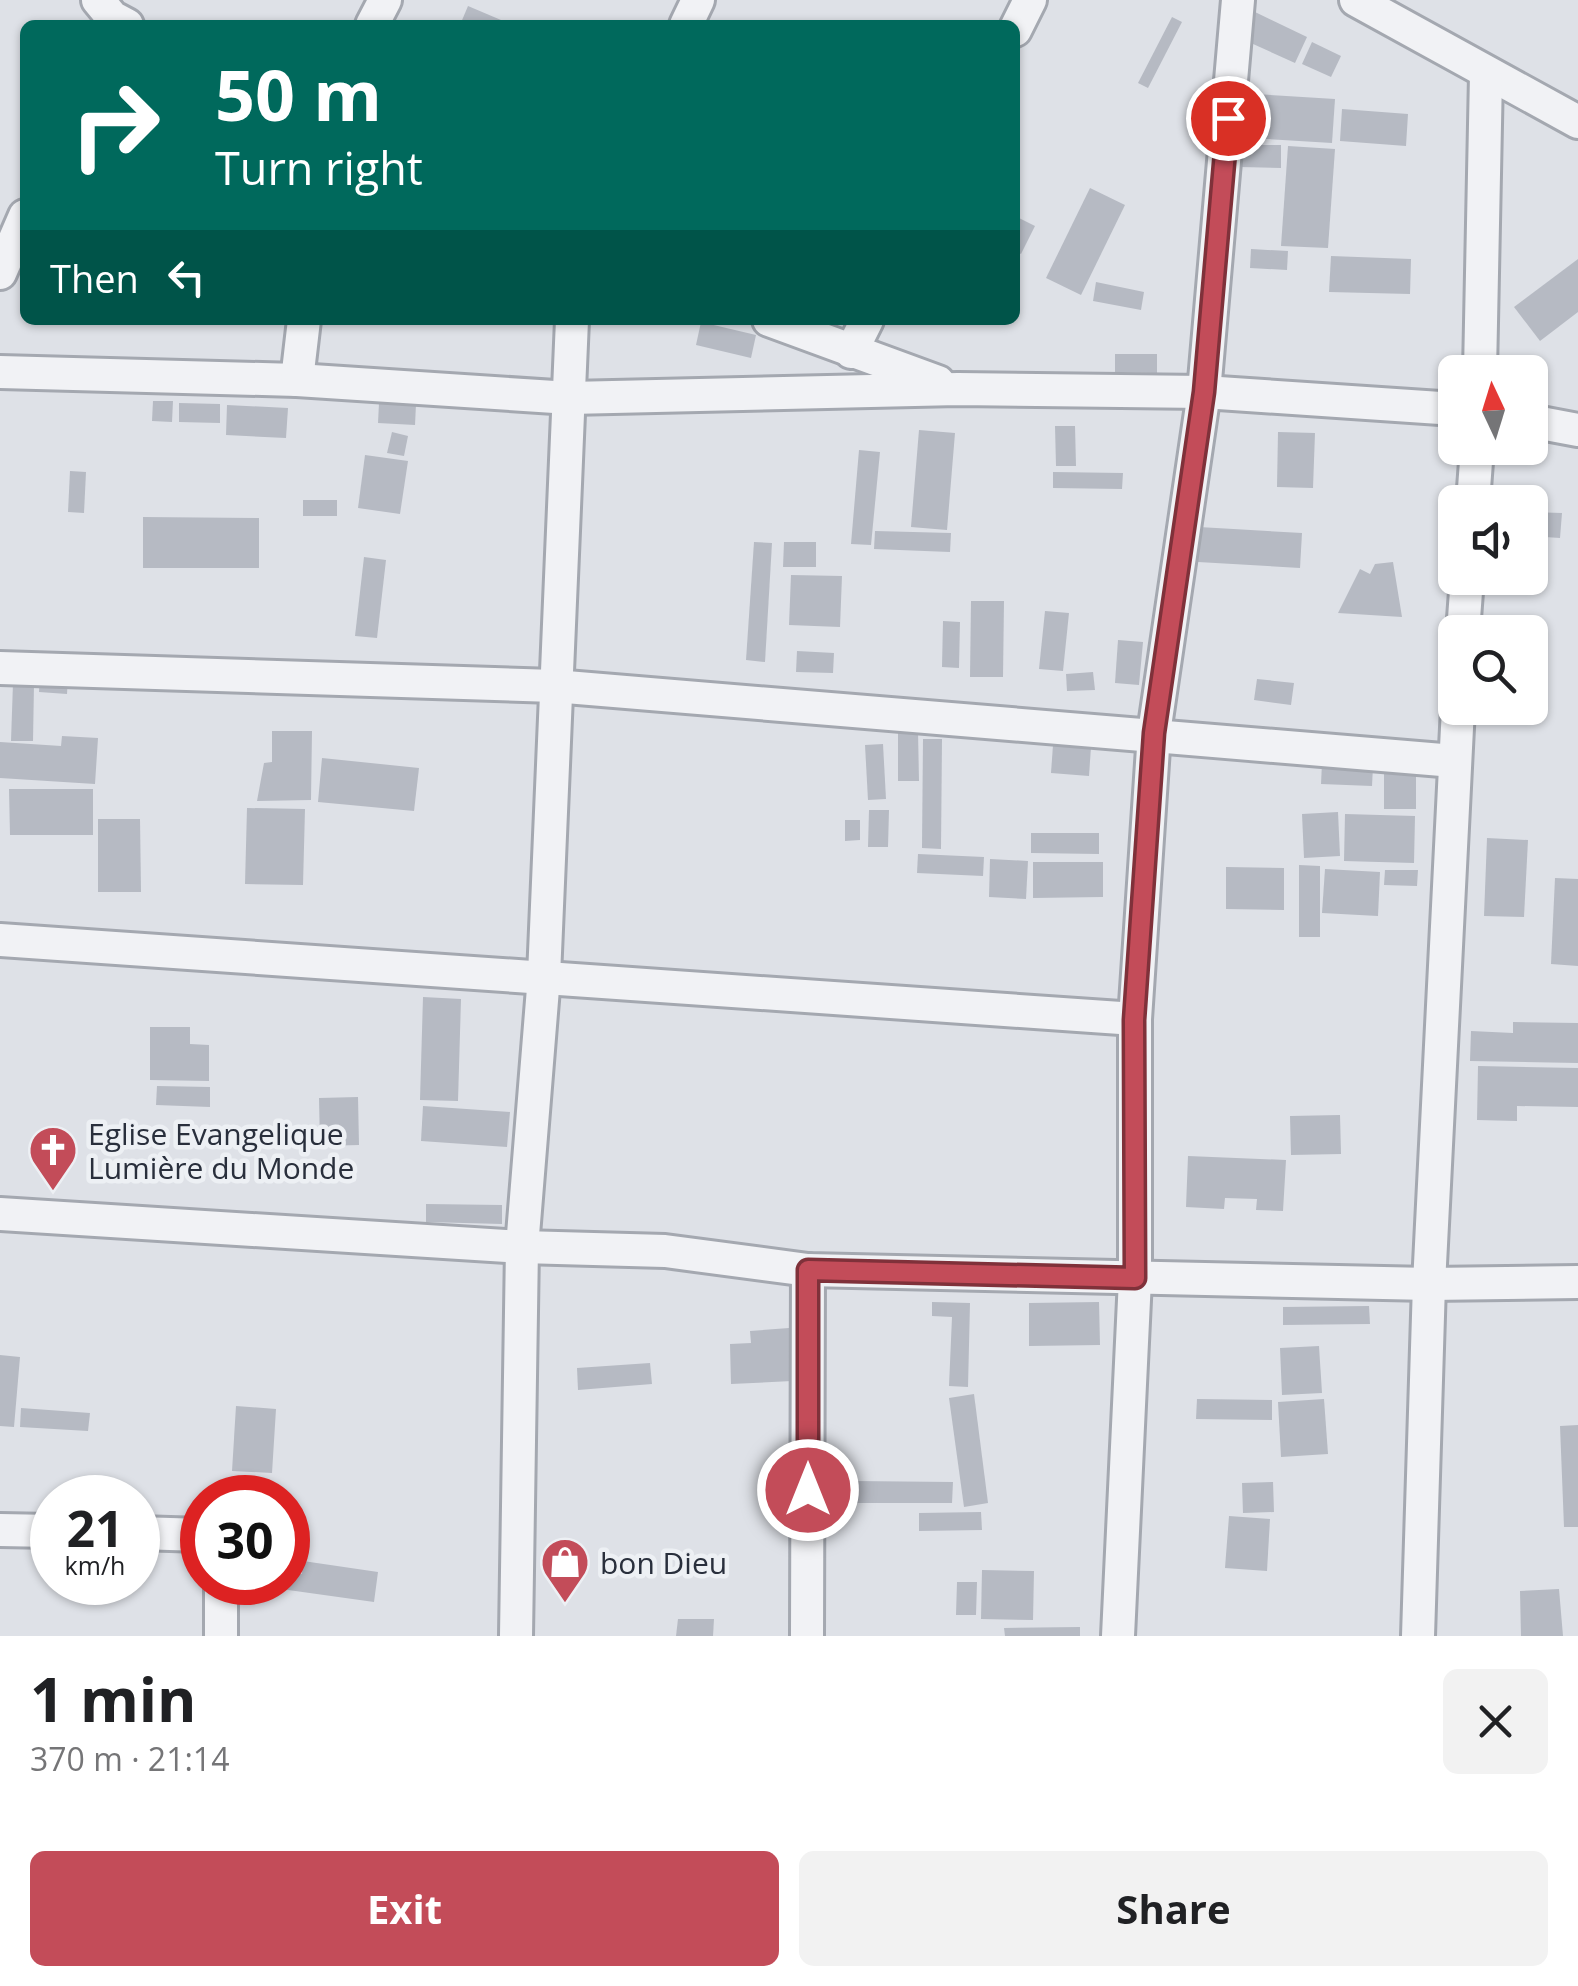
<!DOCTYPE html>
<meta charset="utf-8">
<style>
body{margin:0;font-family:"Open Sans",sans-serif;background:#f2f2f2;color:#202124;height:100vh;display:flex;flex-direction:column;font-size:38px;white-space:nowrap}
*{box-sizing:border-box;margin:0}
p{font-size:32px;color:#757577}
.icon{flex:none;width:55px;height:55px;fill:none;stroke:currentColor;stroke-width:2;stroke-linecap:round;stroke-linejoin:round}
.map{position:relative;height:1636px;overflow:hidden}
.side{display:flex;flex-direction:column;background:#fff;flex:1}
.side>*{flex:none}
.guide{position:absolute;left:20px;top:20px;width:1000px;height:305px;border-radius:15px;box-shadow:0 2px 8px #0004;background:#00695c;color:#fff;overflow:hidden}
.needle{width:65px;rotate:356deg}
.fabs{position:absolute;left:1438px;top:355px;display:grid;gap:20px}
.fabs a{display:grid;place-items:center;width:110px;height:110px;border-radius:15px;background:#fff;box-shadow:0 2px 8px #0004;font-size:50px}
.speed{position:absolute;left:30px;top:1475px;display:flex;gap:20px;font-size:50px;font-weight:700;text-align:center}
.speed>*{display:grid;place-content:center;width:130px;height:130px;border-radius:50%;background:#fff;box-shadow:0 2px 8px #0004;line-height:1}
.speed small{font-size:25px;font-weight:400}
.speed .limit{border:15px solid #d22;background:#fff;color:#111}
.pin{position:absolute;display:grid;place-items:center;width:85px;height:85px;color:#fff;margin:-42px;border:5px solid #fff;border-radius:50%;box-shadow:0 2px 10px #0007}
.me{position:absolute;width:110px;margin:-55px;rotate:0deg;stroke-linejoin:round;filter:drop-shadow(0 0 8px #0008)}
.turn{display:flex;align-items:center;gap:35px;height:210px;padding:0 30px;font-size:45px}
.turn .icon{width:130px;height:130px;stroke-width:2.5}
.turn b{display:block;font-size:70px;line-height:85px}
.then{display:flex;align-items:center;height:95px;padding:0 30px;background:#0003;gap:20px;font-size:38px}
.round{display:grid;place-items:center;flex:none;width:105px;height:105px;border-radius:15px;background:#f2f2f2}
.headline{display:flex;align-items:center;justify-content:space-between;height:170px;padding:0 30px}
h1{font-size:60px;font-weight:700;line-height:75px}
.cta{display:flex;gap:20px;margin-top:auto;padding:20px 30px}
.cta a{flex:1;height:115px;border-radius:15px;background:#c34c59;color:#fff;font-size:40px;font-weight:700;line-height:115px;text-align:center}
.cta a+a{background:#f2f2f2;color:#202124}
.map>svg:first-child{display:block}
.building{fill:#b6bac3}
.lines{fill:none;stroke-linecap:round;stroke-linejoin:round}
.street-casing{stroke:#a4a8b0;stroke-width:38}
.street{stroke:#f1f2f5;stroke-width:32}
.route-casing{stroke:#7f313a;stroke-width:25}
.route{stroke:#c34c59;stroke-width:18}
.labels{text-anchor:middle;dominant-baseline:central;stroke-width:9;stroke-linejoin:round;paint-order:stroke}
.poi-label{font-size:30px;fill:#292f3c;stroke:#edf0f4;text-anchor:start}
</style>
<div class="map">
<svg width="1578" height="1636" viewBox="0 0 1578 1636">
<rect width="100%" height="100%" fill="#dee1e7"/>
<g class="building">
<path d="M468 6 501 20 499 25H460Z"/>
<path d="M1255 12 1307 37 1295 63 1242 39Z"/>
<path d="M1172 17 1182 22 1148 88 1138 83Z"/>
<path d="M1312 42 1341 56 1331 77 1302 64Z"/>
<path d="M1239 93 1335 99 1332 143 1236 137Z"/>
<path d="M1342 109 1408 114 1406 146 1340 141Z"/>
<path d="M1242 145H1281V168L1241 167Z"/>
<path d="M1288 146 1335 149 1328 248 1281 246Z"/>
<path d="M1090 188 1125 205 1081 295 1046 278Z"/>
<path d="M1015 216 1035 226 1021 254 1015 251Z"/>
<path d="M1251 249 1288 251 1287 270 1250 268Z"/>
<path d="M1331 256 1411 259 1410 294 1329 292Z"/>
<path d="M1578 259V312L1540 341 1514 307Z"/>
<path d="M1096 282 1144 292 1141 310 1093 301Z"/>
<path d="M701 322 756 335 751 358 696 345Z"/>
<path d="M1115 354H1157V373L1115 372Z"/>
<path d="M153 401H173L172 422 152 421Z"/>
<path d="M179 403 220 404V423L179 422Z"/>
<path d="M379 403 416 404 415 425 378 423Z"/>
<path d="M227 405 288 408 286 438 226 435Z"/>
<path d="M1055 426H1075L1076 466H1056Z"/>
<path d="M919 430 955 433 947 530 911 527Z"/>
<path d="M392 432 408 436 404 456 387 453Z"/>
<path d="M1278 432 1315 433 1313 488 1277 487Z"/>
<path d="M859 450 880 452 871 545 851 544Z"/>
<path d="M365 455 408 461 400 514 358 508Z"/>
<path d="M70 471 86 472 84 513 68 512Z"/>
<path d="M1053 472 1123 473 1122 489 1053 488Z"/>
<rect x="303" y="500" width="34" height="16"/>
<path d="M1530 512 1562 513 1560 538 1530 536Z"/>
<path d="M143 517 259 518V568H143Z"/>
<path d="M1199 527 1302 533 1300 568 1198 562Z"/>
<path d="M875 531 951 533 950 552 874 549Z"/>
<path d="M754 542 772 543 765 662 746 660Z"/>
<path d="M784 542H816V567H783Z"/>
<path d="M364 557 386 560 377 638 355 636Z"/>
<path d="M1393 562 1402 617 1338 613 1360 569 1370 574 1375 564Z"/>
<path d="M791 575 842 576 840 627 789 625Z"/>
<path d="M971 601H1004L1003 677H970Z"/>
<path d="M1045 611 1069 613 1063 671 1039 669Z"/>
<path d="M943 621 960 622 959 668 942 667Z"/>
<path d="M1118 640 1143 642 1139 685 1115 683Z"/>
<path d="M797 651 834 653 833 673 796 672Z"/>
<path d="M1093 672 1095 690 1067 691 1066 674Z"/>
<path d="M40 673 68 675 67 694 39 692Z"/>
<path d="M1257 679 1294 683 1291 705 1254 700Z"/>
<path d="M13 683 34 684 33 741H11Z"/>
<path d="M272 731H312L311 800 257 801 264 763 272 762Z"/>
<path d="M918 731 919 781H898V732Z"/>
<path d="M62 736 98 738 95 784 0 778V742L61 746Z"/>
<path d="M923 739H942L941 849 922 848Z"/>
<path d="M883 744 886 799 868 800 865 745Z"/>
<path d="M1053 745 1091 747 1089 776 1051 773Z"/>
<path d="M322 758 419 768 414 811 318 802Z"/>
<path d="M1322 763 1373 766 1372 786 1321 784Z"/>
<rect x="1384" y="769" width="32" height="40"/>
<path d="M9 789H93V835H10Z"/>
<path d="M247 808 305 809 303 885 245 884Z"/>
<path d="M869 810H889L888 847H868Z"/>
<path d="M1338 812 1340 856 1304 858 1302 814Z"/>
<path d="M1345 814 1415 816 1414 863 1344 861Z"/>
<path d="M98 819H140L141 892H98Z"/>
<path d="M845 820H860V840L845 841Z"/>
<path d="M1031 833H1099V854L1031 853Z"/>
<path d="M1487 838 1528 840 1524 917 1484 916Z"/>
<path d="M918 854 984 857 983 876 917 873Z"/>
<path d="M990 859 1028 861 1026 899 989 897Z"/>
<path d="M1033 862H1103V897L1033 898Z"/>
<path d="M1299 865 1320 866V937H1299Z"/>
<path d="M1226 867 1284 868V910L1226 909Z"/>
<path d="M1325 869 1380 872 1378 916 1322 913Z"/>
<path d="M1385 870H1418L1417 886 1384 885Z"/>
<path d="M1555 878 1578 879V966L1551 964Z"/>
<path d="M423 997 461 999 458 1101 420 1100Z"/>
<path d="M1513 1022 1578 1023V1063L1470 1061 1471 1031 1513 1033Z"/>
<path d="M150 1027H190V1044L209 1045V1081L150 1080Z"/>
<path d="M1478 1066 1578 1068V1107L1517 1106V1121L1477 1120Z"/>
<path d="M157 1086 210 1087V1107L156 1105Z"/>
<path d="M358 1097 359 1145 320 1146 319 1098Z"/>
<path d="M423 1106 510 1112 507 1147 421 1141Z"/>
<path d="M1340 1115 1341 1154 1291 1155 1290 1116Z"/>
<path d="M1188 1156 1286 1160 1283 1211 1256 1210 1257 1199 1225 1198 1224 1209 1186 1207Z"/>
<path d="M426 1204 502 1205V1224L426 1222Z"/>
<path d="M932 1302 970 1303 968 1387 949 1386 952 1317 932 1316Z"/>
<path d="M1099 1302 1100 1345 1029 1346V1303Z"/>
<path d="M1369 1306 1370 1324 1283 1325V1307Z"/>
<path d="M789 1328 792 1381 731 1384 730 1344 751 1343 750 1331Z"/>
<path d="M1319 1346 1322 1393 1282 1395 1280 1348Z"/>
<path d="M0 1355 20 1357 14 1427 0 1426Z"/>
<path d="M650 1363 652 1384 578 1390 577 1368Z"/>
<path d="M974 1394 988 1503 964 1507 949 1398Z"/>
<path d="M1197 1399 1272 1400V1420L1196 1419Z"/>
<path d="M1324 1399 1328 1454 1281 1457 1278 1402Z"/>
<path d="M236 1406 276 1409 272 1473 232 1471Z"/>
<path d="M21 1408 90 1413 88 1431 20 1427Z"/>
<path d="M1578 1425V1527H1564L1560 1426Z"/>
<path d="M853 1481 953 1482 952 1503H853Z"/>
<path d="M1273 1482 1274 1512 1243 1513 1242 1483Z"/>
<path d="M981 1512 982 1530 919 1531V1513Z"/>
<path d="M1229 1516 1270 1519 1267 1571 1225 1568Z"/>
<path d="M303 1561 378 1572 374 1602 281 1589 282 1582H288V1573L302 1574Z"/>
<path d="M982 1570 1034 1571 1033 1620 981 1619Z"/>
<path d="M957 1582H977L976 1615H956Z"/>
<path d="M1559 1589 1563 1636H1521L1520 1591Z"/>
<path d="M678 1619H714L713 1636H676Z"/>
<path d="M1080 1627V1636H1005L1004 1628Z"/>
</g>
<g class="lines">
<g class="street-casing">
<g id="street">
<path d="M98 0 112 17 127 25"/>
<path d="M1356 0 1578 122"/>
<path d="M372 25 385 0"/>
<path d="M686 25 698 0"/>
<path d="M1015 30 1030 0"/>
<path d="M0 273 25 216"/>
<path d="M769 320 938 382"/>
<path d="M851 352 867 320"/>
<path d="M0 372 297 380 570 398 958 389 1204 392 1455 409"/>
<path d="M1480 372 1486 75"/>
<path d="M297 380 304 320"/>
<path d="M1530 421 1578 430"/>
<path d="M1473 502 1477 448"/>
<path d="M1463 632 1467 578"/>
<path d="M0 668 554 686 1454 761"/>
<path d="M0 940 1135 1019"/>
<path d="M0 1214 522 1247 665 1251 808 1270 1429 1284 1578 1282"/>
<path d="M0 1530 52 1531"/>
<path d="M138 1533 202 1535"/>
<path d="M221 1582V1636"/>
<path d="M516 1636 522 1247 544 976 572 320"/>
<path d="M807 1636 808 1270"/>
<path d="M1118 1636 1135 1279V1019L1154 733 1204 392 1238 0"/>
<path d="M1418 1636 1429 1284 1458 708"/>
</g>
</g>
<use href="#street" class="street"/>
</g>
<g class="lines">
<g class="route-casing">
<path id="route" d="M808 1490V1270L1135 1278 1134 1020 1154 733 1204 392 1228 118"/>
</g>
<use href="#route" class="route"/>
</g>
<defs>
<g id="church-pin" transform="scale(2.5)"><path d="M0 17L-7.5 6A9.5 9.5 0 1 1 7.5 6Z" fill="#c34c59" stroke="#edf0f4"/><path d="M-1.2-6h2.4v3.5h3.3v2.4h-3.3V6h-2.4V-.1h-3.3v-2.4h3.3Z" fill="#fff"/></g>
<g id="shop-pin" transform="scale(2.5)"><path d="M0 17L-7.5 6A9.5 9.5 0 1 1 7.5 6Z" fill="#c34c59" stroke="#edf0f4"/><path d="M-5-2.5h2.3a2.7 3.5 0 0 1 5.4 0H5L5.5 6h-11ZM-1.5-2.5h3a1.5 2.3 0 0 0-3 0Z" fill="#fff"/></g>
</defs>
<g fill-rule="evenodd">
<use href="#church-pin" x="53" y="1150"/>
<use href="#shop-pin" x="565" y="1562"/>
</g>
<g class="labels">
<g class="poi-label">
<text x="88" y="1133">Eglise Evangelique<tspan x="88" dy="34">Lumière du Monde</tspan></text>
<text x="600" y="1562">bon Dieu</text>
</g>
</g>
</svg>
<div class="fabs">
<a><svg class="needle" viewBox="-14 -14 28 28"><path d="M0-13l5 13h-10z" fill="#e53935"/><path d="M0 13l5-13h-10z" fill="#757577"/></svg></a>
<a><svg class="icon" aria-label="sound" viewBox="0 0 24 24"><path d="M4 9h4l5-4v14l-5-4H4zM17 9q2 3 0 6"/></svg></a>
<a><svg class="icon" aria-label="search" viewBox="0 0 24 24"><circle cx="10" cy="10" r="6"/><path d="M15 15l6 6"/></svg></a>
</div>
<div class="speed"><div>21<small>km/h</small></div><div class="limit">30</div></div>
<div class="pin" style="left:1228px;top:118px;background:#d93025"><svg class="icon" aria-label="arrive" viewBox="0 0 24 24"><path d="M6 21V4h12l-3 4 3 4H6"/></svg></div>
<svg class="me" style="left:808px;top:1490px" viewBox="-20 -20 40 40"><circle r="17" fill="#c34c59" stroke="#fff" stroke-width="3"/><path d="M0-11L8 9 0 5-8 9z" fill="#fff"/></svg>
<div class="guide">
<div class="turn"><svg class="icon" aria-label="right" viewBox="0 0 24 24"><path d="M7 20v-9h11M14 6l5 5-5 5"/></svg><div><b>50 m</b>Turn right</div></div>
<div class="then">Then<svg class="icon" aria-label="left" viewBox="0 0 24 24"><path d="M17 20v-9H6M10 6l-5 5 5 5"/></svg></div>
</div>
</div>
<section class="side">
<div class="headline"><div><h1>1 min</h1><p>370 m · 21:14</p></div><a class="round"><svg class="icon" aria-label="close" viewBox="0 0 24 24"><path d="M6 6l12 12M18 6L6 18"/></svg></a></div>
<div class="cta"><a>Exit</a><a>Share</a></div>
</section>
